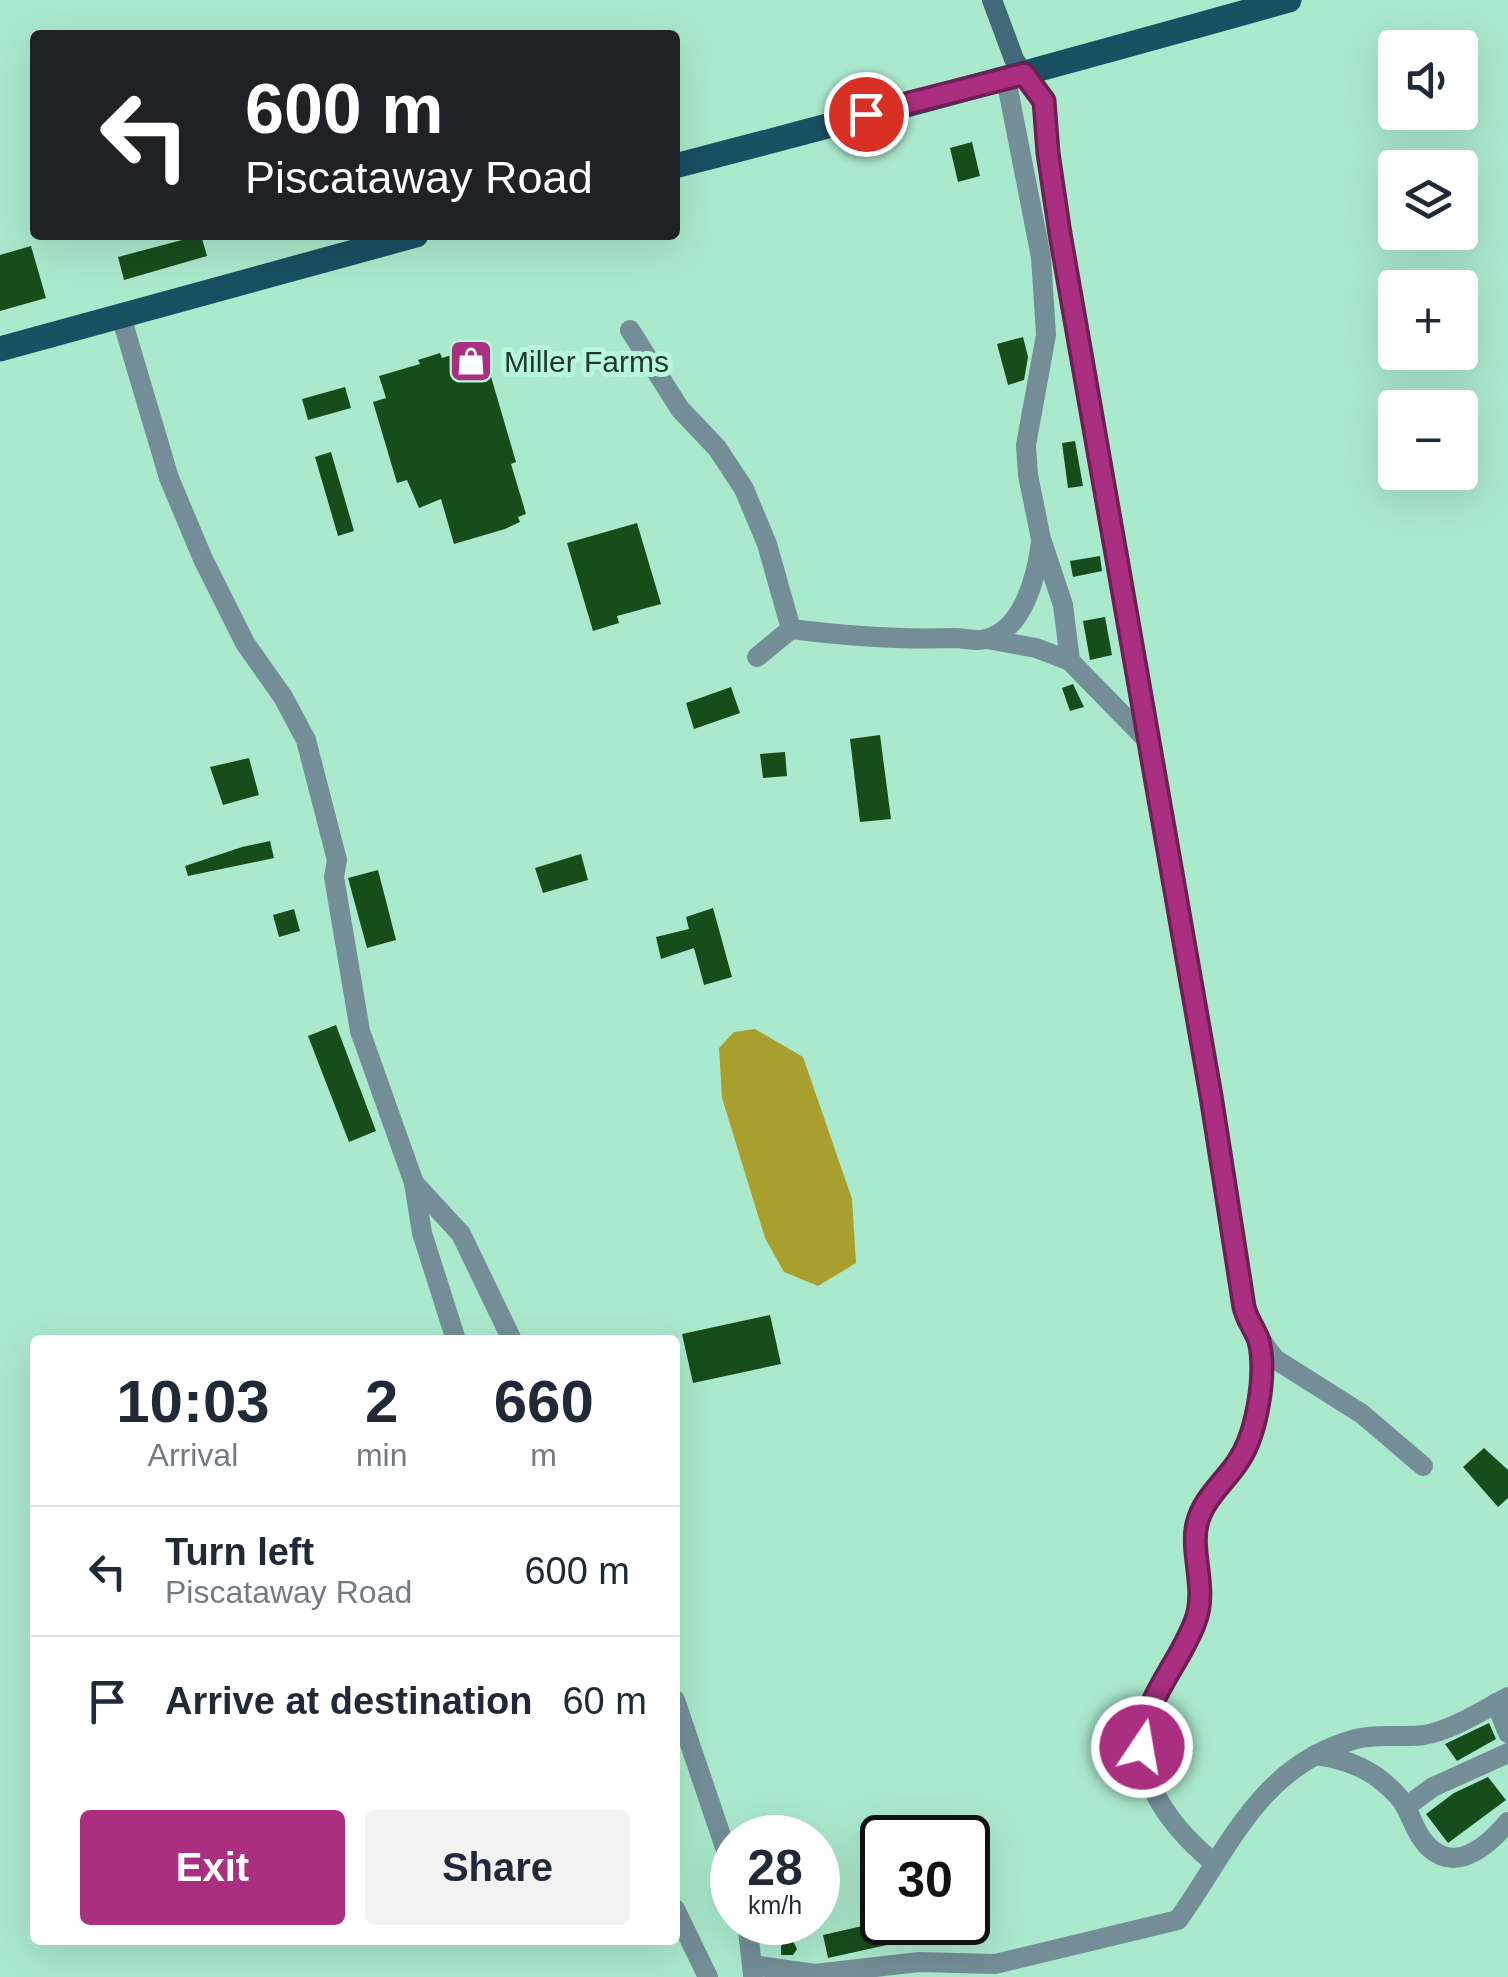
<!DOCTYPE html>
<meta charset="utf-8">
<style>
body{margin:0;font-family:Helvetica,sans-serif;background:#f2f2f3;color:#1f2937;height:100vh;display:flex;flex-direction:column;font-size:38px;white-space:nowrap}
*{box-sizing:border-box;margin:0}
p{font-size:32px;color:#747a83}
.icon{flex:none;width:55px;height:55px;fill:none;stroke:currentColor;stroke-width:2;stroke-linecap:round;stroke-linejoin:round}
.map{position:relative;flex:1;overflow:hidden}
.side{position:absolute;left:30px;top:1335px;width:650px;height:610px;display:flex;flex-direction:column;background:#fff;border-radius:10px;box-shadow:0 10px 40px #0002}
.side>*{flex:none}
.top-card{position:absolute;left:30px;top:30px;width:650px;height:210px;border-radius:10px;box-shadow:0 10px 40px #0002;background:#202124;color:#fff;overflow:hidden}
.tools{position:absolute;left:1378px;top:30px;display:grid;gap:20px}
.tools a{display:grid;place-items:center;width:100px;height:100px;border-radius:10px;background:#fff;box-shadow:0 10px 40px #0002;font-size:50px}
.speed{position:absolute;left:710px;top:1815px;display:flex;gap:20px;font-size:50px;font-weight:700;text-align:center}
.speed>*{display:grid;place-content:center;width:130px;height:130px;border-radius:50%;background:#fff;box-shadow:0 10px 40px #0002;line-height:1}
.speed small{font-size:25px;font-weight:400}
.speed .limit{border:5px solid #111;border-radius:15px;background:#fff;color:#111}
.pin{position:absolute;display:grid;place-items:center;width:85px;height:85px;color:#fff;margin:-42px;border:5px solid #fff;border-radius:50%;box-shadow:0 2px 10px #0007}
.me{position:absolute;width:110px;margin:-55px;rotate:12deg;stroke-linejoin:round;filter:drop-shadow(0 0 8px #0008)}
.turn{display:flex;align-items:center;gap:35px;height:210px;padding:0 50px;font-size:45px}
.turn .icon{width:130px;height:130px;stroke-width:2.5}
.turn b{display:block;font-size:70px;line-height:85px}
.eta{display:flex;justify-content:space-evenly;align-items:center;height:170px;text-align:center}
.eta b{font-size:60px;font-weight:700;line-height:70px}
.cta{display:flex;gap:20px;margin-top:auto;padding:20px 50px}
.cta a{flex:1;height:115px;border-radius:10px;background:#aa2f81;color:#fff;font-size:40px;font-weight:700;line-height:115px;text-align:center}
.cta a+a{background:#f2f2f3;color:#1f2937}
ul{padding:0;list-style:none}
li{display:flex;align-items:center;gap:30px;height:130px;padding:0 50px;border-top:2px solid #e0e1e3}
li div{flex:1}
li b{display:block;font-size:38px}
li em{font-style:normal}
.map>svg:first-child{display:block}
.water{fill:#a99f2e}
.building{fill:#174d1b}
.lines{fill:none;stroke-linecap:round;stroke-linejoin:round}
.street{stroke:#748e98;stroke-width:20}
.secondary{stroke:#426979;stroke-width:20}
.primary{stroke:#195062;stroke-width:25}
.route-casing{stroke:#6e1f54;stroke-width:25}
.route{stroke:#aa2f81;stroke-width:18}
.labels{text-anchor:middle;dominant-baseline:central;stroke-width:10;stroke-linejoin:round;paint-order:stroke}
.poi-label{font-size:30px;fill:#20392e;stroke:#b8f7d9;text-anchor:start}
</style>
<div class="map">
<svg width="1508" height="1977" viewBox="0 0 1508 1977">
<rect width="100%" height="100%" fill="#abe9cc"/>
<path class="water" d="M755 1029 803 1057 852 1199 856 1263 818 1286 784 1272 765 1238 722 1098 719 1048 734 1032Z"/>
<g class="building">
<path d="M972 142 980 176 958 182 950 148Z"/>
<path d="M201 235 207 256 124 280 118 257Z"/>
<path d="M31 246 46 298 0 311V255Z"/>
<path d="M1023 337 1028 357 1024 380 1008 385 997 344Z"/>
<path d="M482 346 516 462 511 464 526 514 518 517 520 522 505 529 454 544 441 499 419 508 407 480 397 483 373 402 386 398 379 376 420 364 418 360 440 353 442 358Z"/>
<path d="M345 387 351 408 308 420 302 399Z"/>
<path d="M1075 441 1083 486 1068 488 1062 443Z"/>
<path d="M331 452 354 531 338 536 315 457Z"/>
<path d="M637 523 661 604 617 616 619 623 593 631 567 543Z"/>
<path d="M1100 556 1102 571 1073 577 1070 561Z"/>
<path d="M1105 617 1112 655 1090 660 1083 621Z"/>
<path d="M1073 684 1084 707 1070 711 1062 688Z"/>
<path d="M731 687 740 713 694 729 686 703Z"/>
<path d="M880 735 891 819 860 822 850 739Z"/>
<path d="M785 752 787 776 763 778 760 754Z"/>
<path d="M249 758 259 795 223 805 210 767Z"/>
<path d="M270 841 274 858 188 876 185 866 242 847Z"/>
<path d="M581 854 588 880 543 893 535 868Z"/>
<path d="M378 870 396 940 367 948 348 878Z"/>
<path d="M713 908 732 977 704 985 694 948 661 959 656 937 689 929 686 917Z"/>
<path d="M294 909 300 931 279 937 273 915Z"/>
<path d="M336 1025 376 1131 349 1142 308 1036Z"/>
<path d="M770 1315 781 1364 693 1383 682 1334Z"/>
<path d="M1484 1448 1508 1470V1498L1498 1507 1463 1467Z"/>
<path d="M1489 1723 1496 1739 1457 1761 1445 1744Z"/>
<path d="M1488 1777 1506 1800 1448 1843 1426 1814 1454 1793Z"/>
<path d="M880 1922H891L896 1943 828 1958 823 1935Z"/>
<path d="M790 1935 797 1949 793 1955H781V1946Z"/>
</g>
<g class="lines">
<g class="street">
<path d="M1024 75 1044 101 1048 153 1059 234 1211 1095 1246 1320 1275 1359 1362 1414 1423 1466"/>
<path d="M1006 79 1041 257 1046 335 1026 445 1028 475 1041 539 1063 605 1070 661 1148 741"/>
<path d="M121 316 169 478 203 559 245 643 283 697 306 740 337 860 334 877 360 1031 414 1183 422 1233 456 1340"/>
<path d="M630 330 680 409 717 448 744 489 767 544 791 629C846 636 899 640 955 638 964 638 977 642 986 639 1024 630 1037 574 1041 542"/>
<path d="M987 639 1036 648 1070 661"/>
<path d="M757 657 791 629"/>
<path d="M414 1183 461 1234 512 1340"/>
<path d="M675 1700 732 1868"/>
<path d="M1496 1703 1508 1733"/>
<path d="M1315 1755C1348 1759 1374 1770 1397 1795 1409 1807 1411 1822 1420 1836 1447 1878 1483 1852 1508 1822"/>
<path d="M1407 1806 1433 1787 1508 1753"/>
<path d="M1213 1862C1168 1825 1124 1767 1149 1705 1161 1674 1187 1651 1197 1619 1206 1587 1190 1548 1198 1521 1205 1496 1228 1480 1241 1458 1262 1423 1260 1380 1259 1340"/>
<path d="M675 1909 708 1977"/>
<path d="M747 1922 753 1975"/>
<path d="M752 1965 815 1974 919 1962 995 1964 1178 1920C1230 1847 1260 1765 1356 1739 1378 1733 1402 1738 1424 1735 1453 1730 1483 1710 1508 1697"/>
</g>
<path class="secondary" d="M992 0 1014 59 1024 75"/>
<g class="primary">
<path d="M675 166C880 113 1085 57 1289 0"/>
<path d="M0 349 416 235"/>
</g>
</g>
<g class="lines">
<g class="route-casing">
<path id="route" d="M866 114 1024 74 1044 101 1048 153 1060 234 1211 1096 1244 1307C1247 1320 1255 1329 1259 1341 1267 1373 1257 1433 1239 1460 1226 1481 1203 1498 1197 1524 1190 1553 1208 1590 1195 1622 1178 1667 1144 1697 1142 1747"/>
</g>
<use href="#route" class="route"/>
</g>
<defs>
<g id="shop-square" transform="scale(2.25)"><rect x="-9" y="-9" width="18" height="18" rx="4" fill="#aa2f81" stroke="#b8f7d9"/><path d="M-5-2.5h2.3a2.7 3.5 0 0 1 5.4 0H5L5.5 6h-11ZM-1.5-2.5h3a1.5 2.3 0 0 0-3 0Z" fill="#fff"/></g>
</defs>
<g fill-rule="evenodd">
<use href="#shop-square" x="471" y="361"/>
</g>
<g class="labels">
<g class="poi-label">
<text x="504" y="361">Miller Farms</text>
</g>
</g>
</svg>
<div class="tools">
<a><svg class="icon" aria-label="sound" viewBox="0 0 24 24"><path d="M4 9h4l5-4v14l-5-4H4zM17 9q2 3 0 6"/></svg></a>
<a><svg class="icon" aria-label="layers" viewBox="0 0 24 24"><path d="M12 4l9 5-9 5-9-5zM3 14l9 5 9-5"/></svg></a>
<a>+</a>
<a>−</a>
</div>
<div class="speed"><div>28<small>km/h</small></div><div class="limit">30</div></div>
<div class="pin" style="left:866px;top:114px;background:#d93025"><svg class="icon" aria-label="arrive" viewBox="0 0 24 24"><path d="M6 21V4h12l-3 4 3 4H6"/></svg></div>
<svg class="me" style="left:1142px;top:1747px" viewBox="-20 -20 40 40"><circle r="17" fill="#aa2f81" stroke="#fff" stroke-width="3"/><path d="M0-11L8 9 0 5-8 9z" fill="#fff"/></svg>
<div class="top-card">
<div class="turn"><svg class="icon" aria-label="left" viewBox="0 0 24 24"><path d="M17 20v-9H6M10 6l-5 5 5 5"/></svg><div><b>600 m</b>Piscataway Road</div></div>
</div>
<section class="side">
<div class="eta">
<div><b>10:03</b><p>Arrival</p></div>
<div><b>2</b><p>min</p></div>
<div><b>660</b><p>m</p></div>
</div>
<ul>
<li><svg class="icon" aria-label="left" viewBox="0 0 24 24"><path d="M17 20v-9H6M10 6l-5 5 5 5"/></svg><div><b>Turn left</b><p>Piscataway Road</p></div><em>600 m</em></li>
<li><svg class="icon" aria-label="arrive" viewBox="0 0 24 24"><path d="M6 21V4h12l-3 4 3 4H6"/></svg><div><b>Arrive at destination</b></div><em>60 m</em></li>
</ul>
<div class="cta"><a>Exit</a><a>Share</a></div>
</section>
</div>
